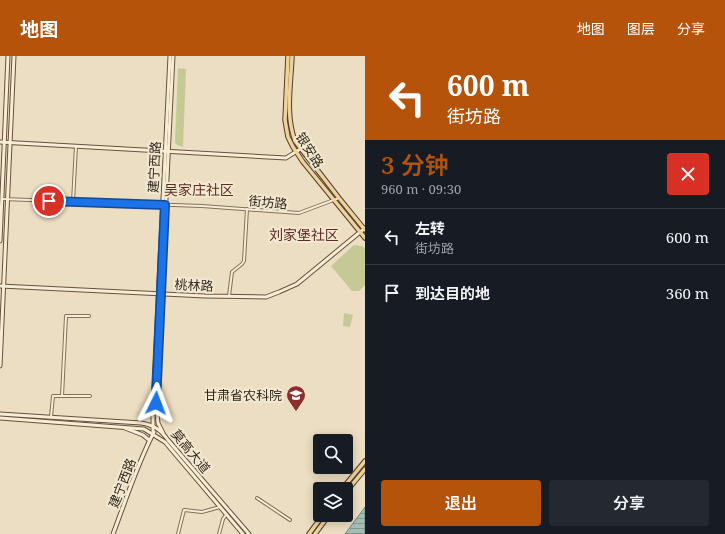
<!DOCTYPE html>
<html lang="zh">
<meta charset="utf-8">
<style>
body{margin:0;font-family:"Noto Serif","Noto Sans SC",serif;background:#242831;color:#f1f3f6;height:100vh;display:flex;flex-direction:column;font-size:15px;white-space:nowrap}
*{box-sizing:border-box;margin:0}
p{font-size:13px;color:#9ea1a6}
.icon{flex:none;width:22px;height:22px;fill:none;stroke:currentColor;stroke-width:2;stroke-linecap:round;stroke-linejoin:round}
.map{position:relative;flex:1;overflow:hidden}
.side{display:flex;flex-direction:column;background:#171b24;width:360px}
.side>*{flex:none}
.banner{background:#b45309;color:#fff;overflow:hidden}
.tools{position:absolute;left:313px;top:378px;display:grid;gap:8px}
.tools a{display:grid;place-items:center;width:40px;height:40px;border-radius:4px;background:#171b24;box-shadow:0 2px 10px #0003;font-size:20px}
.pin{position:absolute;display:grid;place-items:center;width:34px;height:34px;color:#fff;margin:-17px;border:2px solid #fff;border-radius:50%;box-shadow:0 1px 4px #0007}
.me{position:absolute;width:44px;margin:-22px;rotate:3deg;stroke-linejoin:round;filter:drop-shadow(0 0 3px #0008)}
.turn{display:flex;align-items:center;gap:14px;height:84px;padding:0 16px;font-size:18px}
.turn .icon{width:52px;height:52px;stroke-width:2.5}
.turn b{display:block;font-size:28px;line-height:34px}
.round{display:grid;place-items:center;flex:none;width:42px;height:42px;border-radius:4px;background:#242831}
.headline{display:flex;align-items:center;justify-content:space-between;height:68px;padding:0 16px}
h1{font-size:24px;font-weight:600;line-height:30px;color:#b45309}
.button{display:flex;gap:8px;margin-top:auto;padding:8px 16px}
.button a{flex:1;height:46px;border-radius:4px;background:#b45309;color:#fff;font-size:16px;font-weight:600;line-height:46px;text-align:center}
.button a+a{background:#242831;color:#f1f3f6}
ul{padding:0;list-style:none}
li{display:flex;align-items:center;gap:12px;height:56px;padding:0 16px;border-top:1px solid #363941}
li div{flex:1}
li b{display:block;font-size:15px}
li em{font-style:normal}
header{display:flex;align-items:center;gap:24px;box-sizing:border-box;height:56px;padding:0 20px;background:#b45309;color:#fff}
header strong{font-size:19px}
nav{display:flex;gap:22px;margin-inline-start:auto;font-size:14px}
main{display:flex;flex:1;min-height:0}
.map>svg:first-child{display:block}
.green{fill:#c4c996}
.water{fill:url(#water-rules);stroke:#6c8c83}
.lines{fill:none;stroke-linecap:round;stroke-linejoin:round}
.street-casing{stroke:#84705a;stroke-width:4}
.secondary-casing{stroke:#66513d;stroke-width:5}
.primary-casing{stroke:#523e2e;stroke-width:5.5}
.street{stroke:#f7ecd4;stroke-width:2}
.secondary{stroke:#f7ecd4;stroke-width:3}
.primary{stroke:#edd29b;stroke-width:3.5}
.route-casing{stroke:#114b97;stroke-width:10}
.route{stroke:#1a73e8;stroke-width:7}
.labels{text-anchor:middle;dominant-baseline:central;stroke-width:4;stroke-linejoin:round;paint-order:stroke}
.street-label{font-size:13px;fill:#35281e;stroke:#f3e9d1}
.poi-label{font-size:13px;fill:#35281e;stroke:#f3e9d1;text-anchor:end}
.neighbourhood-label{font-size:14px;fill:#5f2b1f;stroke:#f3e9d1}
</style>
<header>
<strong>地图</strong>
<nav><a>地图</a><a>图层</a><a>分享</a></nav>
</header>
<main>
<div class="map">
<svg width="365" height="478" viewBox="0 0 365 478">
<defs>
<pattern id="water-rules" width="6" height="5" patternUnits="userSpaceOnUse"><rect width="6" height="5" fill="#a4beb6"/><path d="M0 2.5h6" fill="none" stroke="#869a93"/></pattern>
</defs>
<rect width="100%" height="100%" fill="#ecdec2"/>
<g class="green">
<path d="M178 12 186 13 183 91 177 89 175 87Z"/>
<path d="M354 189 362 190 365 193V229L359 235H352L331 210Z"/>
<path d="M344 257 353 259 350 271 343 270Z"/>
</g>
<path class="water" d="M365 451V478H345Z"/>
<g class="lines">
<g class="street-casing">
<g id="street">
<path d="M2 143 202 150 299 157 339 142"/>
<path d="M73 146 76 90"/>
<path d="M229 240 232 216 242 208 244 205 247 153"/>
<path d="M62 340 66 260H89"/>
<path d="M51 361 53 340H90"/>
<path d="M257 442 290 464"/>
<path d="M178 478 184 454 202 456 220 451"/>
<path d="M219 478 223 463 226 459"/>
</g>
</g>
<g class="secondary-casing">
<g id="secondary">
<path d="M0 86 286 102 302 92"/>
<path d="M0 185 8 0"/>
<path d="M0 230 205 240 266 241 279 236 297 228 365 172"/>
<path d="M0 310 14 0"/>
<path d="M0 358 141 367C154 369 161 374 168 384L249 478"/>
<path d="M0 362 144 373 165 386 243 478"/>
<path d="M125 372 143 379 149 384"/>
<path d="M163 377 158 367 156 347 173 0"/>
<path d="M153 378V347L170 0"/>
<path d="M113 478C126 444 137 408 154 376"/>
</g>
</g>
<g class="primary-casing">
<g id="primary">
<path d="M288 0 285 64 288 81 293 91 303 106 365 182"/>
<path d="M292 0C291 28 285 58 295 85L339 142 365 174"/>
<path d="M342 433 365 405"/>
<path d="M346 436 365 413"/>
<path d="M309 478 323 459"/>
<path d="M315 478 329 459"/>
</g>
</g>
<use href="#street" class="street"/>
<use href="#secondary" class="secondary"/>
<use href="#primary" class="primary"/>
</g>
<g class="lines">
<g class="route-casing">
<path id="route" d="M49 145 165 149 156 347"/>
</g>
<use href="#route" class="route"/>
</g>
<defs>
<g id="university-pin" transform="scale(1)"><path d="M0 17L-7.5 6A9.5 9.5 0 1 1 7.5 6Z" fill="#902d2f" stroke="#f3e9d1"/><path d="M0-5L7-2L0 1L-7-2ZM-4 1L0 2.5L4 1V4Q0 6-4 4Z" fill="#fff"/></g>
</defs>
<g fill-rule="evenodd">
<use href="#university-pin" x="296" y="339"/>
</g>
<g class="labels">
<g class="street-label">
<text transform="translate(310 94) rotate(57)">银安路</text>
<text transform="translate(154 111) rotate(-87)">建宁西路</text>
<text transform="translate(268 146) rotate(5)">街坊路</text>
<text transform="translate(194 229) rotate(3)">桃林路</text>
<text transform="translate(191 395) rotate(50)">莫高大道</text>
<text transform="translate(122 427) rotate(-69)">建宁西路</text>
</g>
<g class="poi-label">
<text x="282" y="339">甘肃省农科院</text>
</g>
<g class="neighbourhood-label">
<text x="199" y="133">吴家庄社区</text>
<text x="304" y="178">刘家堡社区</text>
</g>
</g>
</svg>
<div class="tools">
<a><svg class="icon" aria-label="search" viewBox="0 0 24 24"><circle cx="10" cy="10" r="6"/><path d="M15 15l6 6"/></svg></a>
<a><svg class="icon" aria-label="layers" viewBox="0 0 24 24"><path d="M12 4l9 5-9 5-9-5zM3 14l9 5 9-5"/></svg></a>
</div>
<div class="pin" style="left:49px;top:145px;background:#d93025"><svg class="icon" aria-label="arrive" viewBox="0 0 24 24"><path d="M6 21V4h12l-3 4 3 4H6"/></svg></div>
<svg class="me" style="left:156px;top:347px" viewBox="-20 -20 40 40"><path d="M0-17L14 15 0 8-14 15z" fill="#1a73e8" stroke="#fff" stroke-width="4"/></svg>
</div>
<section class="side">
<div class="banner">
<div class="turn"><svg class="icon" aria-label="left" viewBox="0 0 24 24"><path d="M17 20v-9H6M10 6l-5 5 5 5"/></svg><div><b>600 m</b>街坊路</div></div>
</div>
<div class="headline"><div><h1>3 分钟</h1><p>960 m · 09:30</p></div><a class="round" style="background:#d93025;color:#fff"><svg class="icon" aria-label="close" viewBox="0 0 24 24"><path d="M6 6l12 12M18 6L6 18"/></svg></a></div>
<ul>
<li><svg class="icon" aria-label="left" viewBox="0 0 24 24"><path d="M17 20v-9H6M10 6l-5 5 5 5"/></svg><div><b>左转</b><p>街坊路</p></div><em>600 m</em></li>
<li><svg class="icon" aria-label="arrive" viewBox="0 0 24 24"><path d="M6 21V4h12l-3 4 3 4H6"/></svg><div><b>到达目的地</b></div><em>360 m</em></li>
</ul>
<div class="button"><a>退出</a><a>分享</a></div>
</section>
</main>
